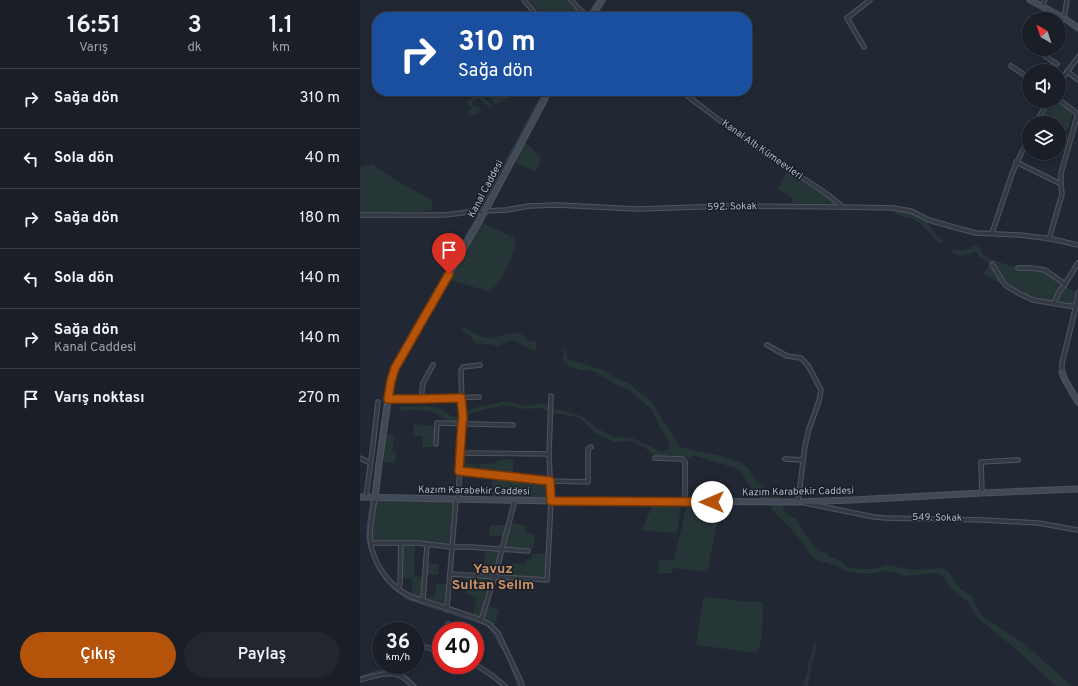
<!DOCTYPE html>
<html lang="tr">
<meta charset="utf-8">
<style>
body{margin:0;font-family:Overpass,sans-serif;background:#22272f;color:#f1f3f6;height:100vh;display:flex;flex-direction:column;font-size:15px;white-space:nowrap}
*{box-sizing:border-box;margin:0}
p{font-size:13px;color:#9fa2a7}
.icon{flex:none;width:22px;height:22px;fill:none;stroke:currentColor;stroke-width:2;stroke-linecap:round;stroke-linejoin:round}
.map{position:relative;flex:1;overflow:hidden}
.panel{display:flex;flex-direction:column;background:#191e27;width:360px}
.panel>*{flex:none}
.banner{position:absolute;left:12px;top:12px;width:380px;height:84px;border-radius:16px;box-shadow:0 2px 6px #0003,0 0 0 1px #373c44;background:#1a4fa0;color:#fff;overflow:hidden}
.needle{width:26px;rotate:321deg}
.buttons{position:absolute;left:662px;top:12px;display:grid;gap:8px}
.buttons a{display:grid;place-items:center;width:44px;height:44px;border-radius:50%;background:#191e27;box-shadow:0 2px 6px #0003,0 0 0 1px #373c44;font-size:20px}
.speed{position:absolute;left:12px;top:622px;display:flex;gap:8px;font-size:20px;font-weight:700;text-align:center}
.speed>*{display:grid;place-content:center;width:52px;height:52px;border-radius:50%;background:#191e27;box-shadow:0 2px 6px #0003,0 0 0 1px #373c44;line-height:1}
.speed small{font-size:10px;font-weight:400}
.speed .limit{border:6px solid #d22;background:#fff;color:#111}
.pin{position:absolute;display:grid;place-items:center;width:34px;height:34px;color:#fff;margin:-41px -17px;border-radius:50% 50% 50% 0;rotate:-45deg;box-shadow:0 0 4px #0007}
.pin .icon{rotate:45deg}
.me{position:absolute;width:44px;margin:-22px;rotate:270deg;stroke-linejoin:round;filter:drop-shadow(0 0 3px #0008)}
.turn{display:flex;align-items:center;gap:14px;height:84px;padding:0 20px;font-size:18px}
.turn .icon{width:52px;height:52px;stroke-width:2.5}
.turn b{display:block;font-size:28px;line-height:34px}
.eta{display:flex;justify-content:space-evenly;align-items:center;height:68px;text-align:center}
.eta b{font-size:24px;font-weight:600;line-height:28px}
.cta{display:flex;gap:8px;margin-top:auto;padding:8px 20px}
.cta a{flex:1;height:46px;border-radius:24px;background:#b45309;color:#fff;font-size:16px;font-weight:600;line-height:46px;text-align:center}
.cta a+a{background:#22272f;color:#f1f3f6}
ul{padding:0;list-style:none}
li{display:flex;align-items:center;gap:12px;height:60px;padding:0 20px;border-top:1px solid #373c44}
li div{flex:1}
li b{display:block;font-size:15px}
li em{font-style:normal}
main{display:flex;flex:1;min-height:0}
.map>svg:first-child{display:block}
.green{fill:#263637}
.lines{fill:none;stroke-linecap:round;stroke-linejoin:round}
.stream{stroke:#38465c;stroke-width:1}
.street-casing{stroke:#4f555f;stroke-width:5.5}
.secondary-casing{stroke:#4f555f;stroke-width:7}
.street{stroke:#343a44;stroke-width:3.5}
.secondary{stroke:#424957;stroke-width:5}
.route-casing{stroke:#753606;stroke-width:10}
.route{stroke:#b45309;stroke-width:7}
.labels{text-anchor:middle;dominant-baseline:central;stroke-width:3;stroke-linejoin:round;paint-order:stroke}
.street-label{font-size:10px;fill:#aeb5c1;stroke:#1a1f29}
.district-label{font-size:14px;font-weight:bold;fill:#c89263;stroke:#1a1f29}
</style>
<main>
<section class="panel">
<div class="eta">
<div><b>16:51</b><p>Varış</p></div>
<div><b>3</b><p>dk</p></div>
<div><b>1.1</b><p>km</p></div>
</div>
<ul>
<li><svg class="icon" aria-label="right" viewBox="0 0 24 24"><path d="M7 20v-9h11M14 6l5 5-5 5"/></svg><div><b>Sağa dön</b></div><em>310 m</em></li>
<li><svg class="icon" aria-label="left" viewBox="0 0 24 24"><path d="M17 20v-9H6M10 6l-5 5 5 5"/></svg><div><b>Sola dön</b></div><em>40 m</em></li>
<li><svg class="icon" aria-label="right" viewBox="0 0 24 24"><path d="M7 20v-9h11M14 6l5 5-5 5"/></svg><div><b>Sağa dön</b></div><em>180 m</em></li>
<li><svg class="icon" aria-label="left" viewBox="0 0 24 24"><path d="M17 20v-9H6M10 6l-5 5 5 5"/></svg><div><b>Sola dön</b></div><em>140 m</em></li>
<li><svg class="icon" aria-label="right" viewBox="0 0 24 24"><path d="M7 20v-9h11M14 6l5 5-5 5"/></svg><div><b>Sağa dön</b><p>Kanal Caddesi</p></div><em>140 m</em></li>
<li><svg class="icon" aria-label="arrive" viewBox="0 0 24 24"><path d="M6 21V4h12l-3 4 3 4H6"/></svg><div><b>Varış noktası</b></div><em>270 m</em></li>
</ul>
<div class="cta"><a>Çıkış</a><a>Paylaş</a></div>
</section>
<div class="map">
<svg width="718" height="686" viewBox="0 0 718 686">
<rect width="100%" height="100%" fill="#212834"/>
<g class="green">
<path d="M169 0H208L217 8 216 14 214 17H184Z"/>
<path d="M120 91H123L121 93 124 95 123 97 132 106 130 108 119 98 118 100 116 99 111 103 115 108 118 106 121 112 111 116 107 113 112 109 106 101 117 96 116 95Z"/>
<path d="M134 91H154L158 94 134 105C132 100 129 96 134 91Z"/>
<path d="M691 101H697L712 113V115L708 131 699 127V123H691L682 119Z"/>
<path d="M164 141 181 158 176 172 154 161Z"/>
<path d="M12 164 34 179 73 201 71 211 0 213V167Z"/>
<path d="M427 171 465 193 478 204 432 203 433 198 418 189Z"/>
<path d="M534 211 549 213 567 222 577 236 583 240V243L581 244 578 242 560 223 549 217 546 218 533 212Z"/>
<path d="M121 222 155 238C156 244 154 249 152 254 147 269 141 282 129 292L88 279Z"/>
<path d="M615 245C621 247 620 252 624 255 627 257 630 258 633 260 643 263 653 267 664 269 672 271 677 268 686 272 691 275 696 280 702 283V285L716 292 714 303 711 304 672 297 661 294 623 274 630 264 619 256 616 251C607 254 599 260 591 251L593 249C603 252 607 251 615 245Z"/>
<path d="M105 327C113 333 124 340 135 338 138 338 137 337 140 336 144 334 156 332 159 333 166 335 165 342 175 341L176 343 177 348 174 351C166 348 160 342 152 340L138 346 129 344H122L116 343 110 336 103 331 102 329 103 328Z"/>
<path d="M205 348 207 352 206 355 208 359 243 370 256 378 272 385 275 389 289 399 294 404 302 420 310 430 319 447 361 456 382 463 390 471 396 481 405 489 409 492 423 498 399 499 390 487 381 471 375 468 333 455 330 458 312 455 303 456 293 455 288 450 271 441 255 442 242 437 235 433 221 419 216 417 194 413 181 408 165 409 145 405 114 412 104 417 103 414 109 410 118 407 143 402H149L166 406 185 403 192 408 222 416 235 427 253 437 272 438 300 451H305L310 449 308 439 300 427 294 414 291 409 282 401 267 389 258 386 236 372 227 370H221L208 366 207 363 202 360 204 355V351Z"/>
<path d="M66 406C71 407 79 407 83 410 90 414 90 419 101 416V421C91 426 84 417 75 413 64 409 51 410 40 411L39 407Z"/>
<path d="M54 424 75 426 74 447H62L63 436H53Z"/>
<path d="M26 434 34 435 32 452 36 453 35 463 23 462Z"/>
<path d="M153 459V475L119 471V464L137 463V460Z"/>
<path d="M102 463 117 464 116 471 104 470 101 468Z"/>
<path d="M132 477 190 482 189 498 132 496Z"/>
<path d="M17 501 94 502 91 545H90L68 543 67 542 44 540 14 542C9 533 15 512 17 501Z"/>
<path d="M293 504 321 505 317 533 282 530Z"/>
<path d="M327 504H361L347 572 313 568 312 573H298L299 560H314Z"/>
<path d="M410 505H423C424 517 430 514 437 520 440 523 440 528 443 531 448 539 455 547 462 553L466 552 470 557 481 561 484 565 487 567 502 569H512L528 565 552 570 582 568 588 571 600 589 612 596 616 607 623 617 662 642 712 686H696L657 650 618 618 613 612 609 602 602 598 591 588 583 576 577 573 544 576 533 572 522 571 516 573 504 574 485 571 477 566 454 559 435 533 412 510Z"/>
<path d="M152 523 166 526 165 533 175 534 174 549 147 547 145 546Z"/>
<path d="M130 525H146L143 537 129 535Z"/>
<path d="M43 545H55L54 576 63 577 61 598 52 594V579L43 578Z"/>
<path d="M126 549 139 551 133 575 122 574Z"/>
<path d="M172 554H187L186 578 152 576V563L166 565 167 559H171Z"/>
<path d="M67 563 79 564 78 575 67 574Z"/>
<path d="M106 577 131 579 120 617 113 615 117 598 105 593Z"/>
<path d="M76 584H87L86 606 67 599 69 596H75Z"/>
<path d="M348 597 391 602H403L402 635 398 653 336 645 343 599Z"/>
<path d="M128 606 139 610 135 625 123 619Z"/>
<path d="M457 641 448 686H443C444 682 445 680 446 676 449 670 446 663 451 657L454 642Z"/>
</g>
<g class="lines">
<g class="stream">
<path d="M228 15 237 0"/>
<path d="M120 210 184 91"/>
<path d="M12 495 27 380 30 369 119 213"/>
<path d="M11 500 7 528V539L9 548 18 570 24 579 30 586 47 599 126 625 132 631 148 659 158 686"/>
<path d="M0 677C12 673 28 666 40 672 47 675 52 681 57 686"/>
</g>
<g class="street-casing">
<g id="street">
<path d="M164 0 178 17"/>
<path d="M211 0 220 10 229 17"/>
<path d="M682 7 685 0"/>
<path d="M216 17 220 10"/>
<path d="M699 23 704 18 707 0"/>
<path d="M504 47 487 18 510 0"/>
<path d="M680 49C682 56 691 60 697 64"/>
<path d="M651 66 669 78"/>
<path d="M707 71 718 80"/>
<path d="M699 83 718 57"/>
<path d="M321 91C352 114 382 139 415 160 438 176 462 188 483 207"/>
<path d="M699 100 718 114"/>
<path d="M676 123 688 101"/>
<path d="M656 162 701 184"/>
<path d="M125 211 146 210 169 206 197 205 277 209 370 206 483 207 533 208 551 211 569 220 593 227 616 233 660 235 692 239 718 245"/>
<path d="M0 215H84L102 213 116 210 124 213"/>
<path d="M632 233 653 171 669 137"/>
<path d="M689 239 702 194 701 184V173L718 113"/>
<path d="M632 264 645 285 660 294 673 300 709 306H716"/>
<path d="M658 268H671L685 270 705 284 718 263"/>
<path d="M694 303 699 292 705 284"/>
<path d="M407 345 427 356 441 358 444 361 449 367 461 390 459 401 449 429 445 446 438 502H439"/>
<path d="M702 372V363L716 306 718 293"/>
<path d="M28 399H61L119 397"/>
<path d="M61 399 63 383 73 365"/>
<path d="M76 444 77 423 153 425"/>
<path d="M100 453 189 454"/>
<path d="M0 458 10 463"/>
<path d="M295 458 322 459 325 462V501"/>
<path d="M425 459 443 460"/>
<path d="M99 471 190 481 228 482V449L231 447"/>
<path d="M622 493 621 462 658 460"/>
<path d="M6 497 13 446 18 402"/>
<path d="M15 498C13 511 10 525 10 538 12 561 27 584 48 595 56 599 65 601 74 604 89 609 105 614 121 620L129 624 138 633 161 682 162 686"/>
<path d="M98 499 102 433V424L103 417 102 408 101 370 103 367 120 365"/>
<path d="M445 503 514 517 525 518 624 520 678 523 718 530"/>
<path d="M11 543H58L92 547H111L168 551"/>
<path d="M90 574 187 580 191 501 189 454 191 396"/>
<path d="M38 589 40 584 41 543"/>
<path d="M63 601 67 545"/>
<path d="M87 609 96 499"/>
<path d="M121 620 135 576 155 500"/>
<path d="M87 631 88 624"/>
<path d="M66 647 81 652"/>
<path d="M115 664 133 676 145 686"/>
<path d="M0 680C12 677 28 670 41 676 45 678 49 683 53 686"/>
</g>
</g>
<g class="secondary-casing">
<g id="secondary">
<path d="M670 0 704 18 718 28"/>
<path d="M231 17 242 0"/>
<path d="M702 372 705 380 718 402"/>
<path d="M0 497 191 501 438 502 493 500 622 493 718 489"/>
<path d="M15 498 19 464 31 381 35 368 125 211 189 91"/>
</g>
</g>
<use href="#street" class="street"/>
<use href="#secondary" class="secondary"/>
</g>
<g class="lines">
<g class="route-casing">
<path id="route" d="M89 274 35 368 31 381 28 399H61L101 398 103 417 102 424 99 471 190 481 191 501 352 502"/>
</g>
<use href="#route" class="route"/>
</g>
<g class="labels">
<g class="street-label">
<text transform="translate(402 150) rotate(35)">Kanal Altı Kümeevleri</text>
<text transform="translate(126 189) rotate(-62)">Kanal Caddesi</text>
<text transform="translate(372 207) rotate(-1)">592. Sokak</text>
<text transform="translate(114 491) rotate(1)">Kazım Karabekir Caddesi</text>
<text transform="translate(438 492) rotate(-1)">Kazım Karabekir Caddesi</text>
<text transform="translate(577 518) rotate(1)">549. Sokak</text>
</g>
<g class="district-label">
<text x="133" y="569">Yavuz<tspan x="133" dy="16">Sultan Selim</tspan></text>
</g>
</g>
</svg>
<div class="buttons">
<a><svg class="needle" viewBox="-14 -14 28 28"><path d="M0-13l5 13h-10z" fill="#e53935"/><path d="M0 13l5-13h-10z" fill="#9fa2a7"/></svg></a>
<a><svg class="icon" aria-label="sound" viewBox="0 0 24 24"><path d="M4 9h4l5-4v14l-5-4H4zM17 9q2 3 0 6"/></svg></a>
<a><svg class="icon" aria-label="layers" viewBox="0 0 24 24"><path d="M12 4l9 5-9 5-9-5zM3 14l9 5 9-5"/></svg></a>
</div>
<div class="speed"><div>36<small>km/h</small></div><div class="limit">40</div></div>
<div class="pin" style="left:89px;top:274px;background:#d93025"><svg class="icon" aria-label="arrive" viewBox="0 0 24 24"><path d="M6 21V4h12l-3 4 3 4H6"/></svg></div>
<svg class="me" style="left:352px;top:502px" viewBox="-20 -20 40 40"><circle r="19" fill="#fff"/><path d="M0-13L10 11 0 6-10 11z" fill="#b45309"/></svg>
<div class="banner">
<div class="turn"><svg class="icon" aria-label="right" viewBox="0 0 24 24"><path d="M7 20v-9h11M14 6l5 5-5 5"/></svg><div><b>310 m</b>Sağa dön</div></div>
</div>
</div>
</main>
